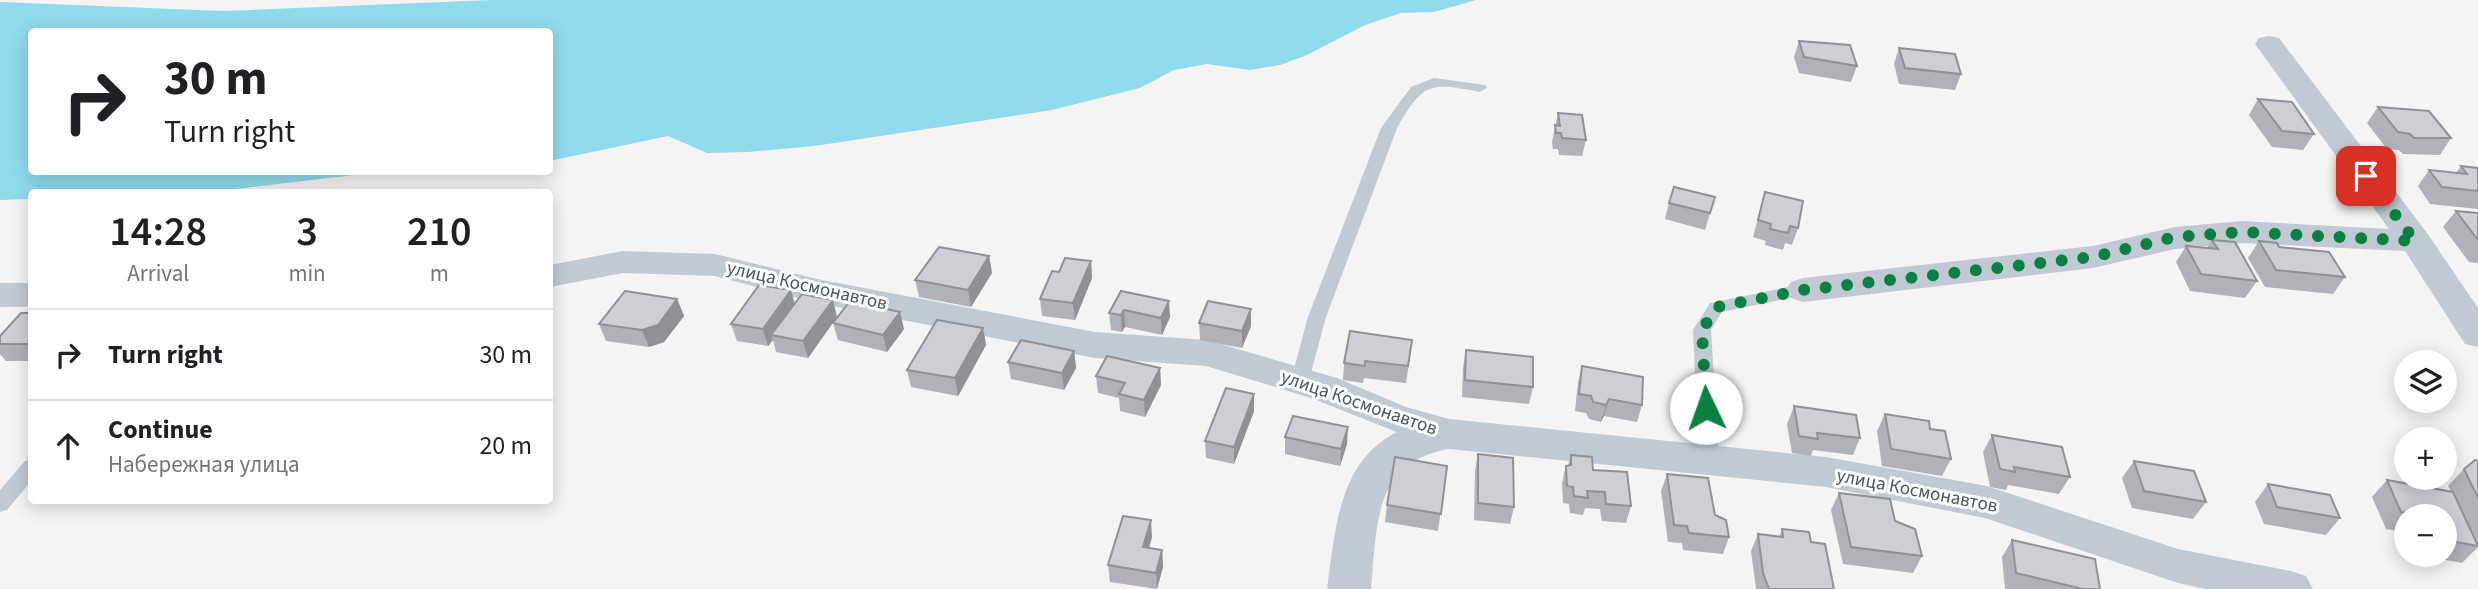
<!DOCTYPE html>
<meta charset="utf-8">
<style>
body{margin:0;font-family:"Source Sans 3",sans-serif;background:#f2f2f2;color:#202124;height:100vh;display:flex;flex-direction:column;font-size:26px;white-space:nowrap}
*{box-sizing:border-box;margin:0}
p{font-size:23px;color:#757577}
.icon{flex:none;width:38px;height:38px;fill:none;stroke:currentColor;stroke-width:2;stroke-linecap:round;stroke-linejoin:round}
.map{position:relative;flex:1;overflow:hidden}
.details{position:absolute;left:28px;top:189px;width:525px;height:315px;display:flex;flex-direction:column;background:#fff;border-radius:7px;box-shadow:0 4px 18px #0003}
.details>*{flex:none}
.top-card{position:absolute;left:28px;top:28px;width:525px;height:147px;border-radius:7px;box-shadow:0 4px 18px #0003;background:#fff;color:#202124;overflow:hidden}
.buttons{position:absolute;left:2394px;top:350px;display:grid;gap:14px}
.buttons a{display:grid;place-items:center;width:63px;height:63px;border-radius:50%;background:#fff;box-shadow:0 4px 18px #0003;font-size:35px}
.pin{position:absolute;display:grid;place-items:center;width:60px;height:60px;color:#fff;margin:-30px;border-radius:14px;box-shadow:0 4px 10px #0006}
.me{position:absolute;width:77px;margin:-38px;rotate:357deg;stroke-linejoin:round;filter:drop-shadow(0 0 5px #0008)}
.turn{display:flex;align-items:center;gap:24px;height:147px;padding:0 21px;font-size:32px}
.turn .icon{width:91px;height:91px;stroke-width:2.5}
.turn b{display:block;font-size:49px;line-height:60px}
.eta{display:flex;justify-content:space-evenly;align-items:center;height:119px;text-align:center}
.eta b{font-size:42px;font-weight:600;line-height:49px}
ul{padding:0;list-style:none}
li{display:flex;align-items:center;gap:21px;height:91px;padding:0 21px;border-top:2px solid #e0e0e0}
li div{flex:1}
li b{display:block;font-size:26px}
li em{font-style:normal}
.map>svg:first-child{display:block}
.water{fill:#90daee}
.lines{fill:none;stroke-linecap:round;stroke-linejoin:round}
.lane{fill:#c1cad2;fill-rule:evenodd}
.street{fill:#c1cad2;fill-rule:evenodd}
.wall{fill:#b0b2b7}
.shaded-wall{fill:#909195}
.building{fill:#cdcfd5;stroke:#909195;stroke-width:2}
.route{stroke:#0b8043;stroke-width:12;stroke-dasharray:0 21.6}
.labels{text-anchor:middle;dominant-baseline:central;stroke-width:6;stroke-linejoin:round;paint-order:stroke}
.street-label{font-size:19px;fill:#4a5661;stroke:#fff}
</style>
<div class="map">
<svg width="2478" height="589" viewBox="0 0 2478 589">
<rect width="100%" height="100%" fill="#f5f3f3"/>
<path class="water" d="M491 0H1476L1434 12 1401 13 1365 25 1307 55 1280 65 1250 70 1207 64 1174 70 1140 88 1052 110 814 146 748 152 707 153 668 136 554 160H550V32H32V172H380L208 192H32L31 199 0 200V2L223 11Z"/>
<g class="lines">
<g class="lane">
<path d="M1434 78 1485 85 1487 88 1480 92C1429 82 1423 83 1397 128L1326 317 1309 380 1307 385H1293L1291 380 1308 317 1381 128 1411 87Z"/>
<path d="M1803 284 1812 290 1809 294 1722 312 1711 330 1719 461 1716 466 1709 469 1702 466 1699 461 1693 330 1710 303Z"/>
<path d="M32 459V480L7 510 0 512V490L25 461Z"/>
</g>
<g class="street">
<path d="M2269 36 2279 38 2427 233 2478 308V347L2465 344 2405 251 2242 243 2175 249 2093 268 1803 302 1791 298 1786 290 1791 282 1803 278 2093 246 2175 227 2242 221 2389 229 2255 44 2259 38Z"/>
<path d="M623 251 715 254 817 279 1095 332 1207 340 1337 378 1406 407 1449 419 1826 457 1987 486 2178 549 2291 571 2306 576 2313 589H2205L2178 583 1985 518 1826 487 1449 449C1373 462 1377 525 1371 589H1327C1335 532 1338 461 1397 432L1311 398 1206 366 1095 358 817 303 715 276 623 273 550 287V265Z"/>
<rect x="0" y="283" width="32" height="24"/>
</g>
</g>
<g class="wall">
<path d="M1799 41 1857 66 1851 82 1799 73 1794 57Z"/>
<path d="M1899 48 1961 74 1955 90 1899 84 1894 64Z"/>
<path d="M2258 99 2314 134 2303 150 2272 147 2249 115Z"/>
<path d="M2378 107 2451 138 2440 155 2403 154 2399 150 2387 149 2367 123Z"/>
<path d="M1558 113 1586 140 1582 156 1559 155 1558 149H1553L1552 142Z"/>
<path d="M2461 166 2478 168V209L2430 204 2418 186 2429 170 2456 173Z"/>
<path d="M1765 192 1798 228 1792 245 1785 243 1783 250 1765 245 1766 241 1753 237Z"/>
<path d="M1715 197 1705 230 1665 219 1669 203Z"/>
<path d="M2456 211 2478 213V263L2469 262 2443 227Z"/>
<path d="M2212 240 2257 281 2245 298 2190 291 2176 262 2186 246 2207 248Z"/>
<path d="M2259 241 2279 247 2345 277 2333 294 2265 287 2248 258Z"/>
<path d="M989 256 992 273 971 307 919 297 915 280Z"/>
<path d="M1091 261 1092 278 1075 320 1042 316 1040 299 1059 272Z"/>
<path d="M791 290 795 304 837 317 808 358 776 352 773 340 768 346 737 341 731 324Z"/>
<path d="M1121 291 1170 317 1162 335 1125 327 1122 332 1111 330 1109 313Z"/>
<path d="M677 299 684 316 664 342 649 347 606 341 599 324Z"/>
<path d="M1251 309V326L1242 348 1200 340 1199 323Z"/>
<path d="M32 313V361H6L0 354V336Z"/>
<path d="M833 323 904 329 887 352 838 340Z"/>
<path d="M983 328 986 345 958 396 911 387 907 370Z"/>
<path d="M1466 350 1533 387 1529 404 1462 397 1463 367Z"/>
<path d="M1074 351 1076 368 1064 390 1011 379 1008 362Z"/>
<path d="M1410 357 1406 383 1364 378 1363 383 1343 380 1344 363Z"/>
<path d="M1582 366 1642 405 1637 422 1604 416 1601 422 1589 419 1586 413 1575 411 1578 383Z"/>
<path d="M1160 368 1161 385 1145 417 1120 411 1119 398 1098 393 1096 376Z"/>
<path d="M1254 394V411L1234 464 1206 458 1205 441Z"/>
<path d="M1794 406 1860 438 1853 455 1813 450 1811 456 1792 453 1787 424Z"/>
<path d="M1885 414 1930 429 1951 459 1942 476 1882 466 1877 431Z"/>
<path d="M1992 435 2070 477 2059 494 2008 485 2006 490 1990 487 1983 452Z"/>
<path d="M1285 437 1347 444 1340 466 1285 454Z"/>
<path d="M1478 454 1514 507 1510 524 1474 520 1475 471Z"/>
<path d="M1571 455 1593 470 1631 506 1626 523 1602 521 1600 509 1585 508 1583 515 1570 513 1569 504 1563 503 1562 483 1566 466 1568 465Z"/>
<path d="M2134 461 2206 502 2193 519 2132 508 2122 478Z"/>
<path d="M2478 461V543L2477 542 2478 547 2462 563 2419 555H2445V516H2406V539L2403 532 2386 529 2372 497 2387 480 2451 492 2448 486 2464 469Z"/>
<path d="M1447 466 1438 531 1385 522 1387 505Z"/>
<path d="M1667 474 1715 515 1729 537 1723 554 1683 550 1682 543 1668 542 1661 491Z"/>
<path d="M2268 484 2340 518 2326 535 2264 524 2255 502Z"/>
<path d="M1839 493 1895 521 1922 556 1913 573 1843 564 1831 510Z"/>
<path d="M1782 529 1811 542 1834 589H1756L1751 551 1758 534 1779 537Z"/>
<path d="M1152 537 1149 548 1162 550 1163 567 1157 589 1110 582 1108 565Z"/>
<path d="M2012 540 2100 589H2005L2002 557Z"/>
</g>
<g class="shaded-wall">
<path d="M989 256 992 273 971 307 968 290Z"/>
<path d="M1091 261 1092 278 1075 320 1073 303Z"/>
<path d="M791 290 795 307 771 335 773 340 768 346 763 329Z"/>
<path d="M677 299 684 316 664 342 649 347 642 330Z"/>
<path d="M833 300 837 317 808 358 803 341Z"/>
<path d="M1169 301 1170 317 1162 335 1161 318Z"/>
<path d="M1251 309V326L1242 348V331Z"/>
<path d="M1124 310 1125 327 1122 332 1121 315Z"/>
<path d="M900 312 904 329 887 352 883 335Z"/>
<path d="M983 328 986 345 958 396 955 378Z"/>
<path d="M1074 351 1076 368 1064 390 1062 373Z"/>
<path d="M1160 368 1161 385 1145 417 1144 400Z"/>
<path d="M1254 394V411L1234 464V447Z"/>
<path d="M1609 399 1604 416 1601 422 1606 405Z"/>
<path d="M1348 427 1347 444 1340 466 1341 449Z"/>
<path d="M1151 520 1152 537 1144 564 1143 547Z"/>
<path d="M1162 550 1163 567 1157 589 1156 573Z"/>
</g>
<g class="building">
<path d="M1799 41 1850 45 1857 66 1804 57Z"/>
<path d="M1899 48 1955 54 1961 74 1905 68Z"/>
<path d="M2258 99 2292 102 2314 134 2282 131Z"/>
<path d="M2378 107 2429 111 2451 138H2414L2410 134 2398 132Z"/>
<path d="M1558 113 1582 115 1586 140 1562 138 1561 133H1556L1555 125 1560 126Z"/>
<path d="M2461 166 2478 168V191L2442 187 2429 170 2467 174Z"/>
<path d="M1674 187 1715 197 1710 213 1669 203Z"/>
<path d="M1765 192 1803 201 1798 228 1790 226 1788 233 1770 229 1771 224 1758 220Z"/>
<path d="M2456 211 2478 213V240Z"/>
<path d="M2212 240 2235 242 2257 281 2201 274 2186 246 2218 249Z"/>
<path d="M2259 241 2277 243 2279 247 2329 252 2345 277 2276 270Z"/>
<path d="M939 247 989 256 968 290 915 280Z"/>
<path d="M1065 258 1091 261 1073 303 1040 299 1052 271 1059 272Z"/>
<path d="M759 285 791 290 763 329 731 324Z"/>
<path d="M625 291 677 299 658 325 642 330 599 324Z"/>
<path d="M1121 291 1169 301 1161 318 1124 310 1121 315 1109 313Z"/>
<path d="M802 294 833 300 803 341 771 335Z"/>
<path d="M850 301 900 312 883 335 833 323Z"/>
<path d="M1208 301 1251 309 1242 331 1199 323Z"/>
<path d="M21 313H32V342L30 344H0V336Z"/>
<path d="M937 320 983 328 955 378 907 370Z"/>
<path d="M1350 331 1412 340 1408 366 1365 361V366L1344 363Z"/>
<path d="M1021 340 1074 351 1062 373 1008 362Z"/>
<path d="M1466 350 1533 357V387L1465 380Z"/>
<path d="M1107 356 1160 368 1144 400 1119 394 1125 383 1096 376Z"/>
<path d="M1582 366 1643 377 1642 405 1609 399 1606 405 1593 402 1591 396 1579 394Z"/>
<path d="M1226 388 1254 394 1234 447 1205 441Z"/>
<path d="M1794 406 1856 415 1860 438 1817 433 1818 439 1799 436Z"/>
<path d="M1885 414 1929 421 1930 429 1945 431 1951 459 1891 449Z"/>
<path d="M1293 416 1348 427 1341 449 1285 437Z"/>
<path d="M1992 435 2062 447 2070 477 2014 467 2015 472 2000 469Z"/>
<path d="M1478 454 1513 458 1514 507 1478 503Z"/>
<path d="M1571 455 1592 457 1593 470 1627 472 1631 506 1606 504 1605 492 1587 491 1588 498 1574 496 1573 487 1567 486 1566 466 1571 465Z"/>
<path d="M1395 457 1447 466 1441 514 1387 505Z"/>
<path d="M2475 460 2478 461V498L2464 469Z"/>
<path d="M2134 461 2194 471 2206 502 2144 491Z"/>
<path d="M1667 474 1708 478 1715 515 1726 520 1729 537 1689 533 1687 526 1674 525Z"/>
<path d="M2387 480 2453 492 2478 546 2445 540V516H2419V515L2401 512Z"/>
<path d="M2268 484 2330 495 2340 518 2277 507Z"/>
<path d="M1839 493 1890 499 1895 521 1915 529 1922 556 1851 547Z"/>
<path d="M1123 516 1151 520 1143 547 1162 550 1156 573 1108 565Z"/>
<path d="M1782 529 1809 532 1811 542 1825 544 1834 589H1769L1763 573 1758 534 1783 537Z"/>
<path d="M2012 540 2095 559 2100 589H2083L2016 573Z"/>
</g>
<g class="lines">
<path class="route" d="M1706 408 1702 330 1717 307 1803 290 2093 257 2175 237 2242 232 2415 241 2366 176"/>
</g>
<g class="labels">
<g class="street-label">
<text transform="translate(807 286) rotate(13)">улица Космонавтов</text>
<text transform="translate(1359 403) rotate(19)">улица Космонавтов</text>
<text transform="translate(1917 491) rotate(11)">улица Космонавтов</text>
</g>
</g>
</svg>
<div class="buttons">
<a><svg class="icon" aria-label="layers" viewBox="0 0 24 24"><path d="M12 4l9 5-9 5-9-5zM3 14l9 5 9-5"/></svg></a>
<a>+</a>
<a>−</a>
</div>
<div class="pin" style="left:2366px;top:176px;background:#d93025"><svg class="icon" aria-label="arrive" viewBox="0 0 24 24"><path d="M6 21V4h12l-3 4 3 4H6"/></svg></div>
<svg class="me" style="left:1706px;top:408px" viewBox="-20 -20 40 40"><circle r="19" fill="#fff"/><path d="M0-13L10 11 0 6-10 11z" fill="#0b8043"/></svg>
<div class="top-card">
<div class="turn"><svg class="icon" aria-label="right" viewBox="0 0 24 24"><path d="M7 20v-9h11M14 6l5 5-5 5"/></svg><div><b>30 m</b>Turn right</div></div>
</div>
<section class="details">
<div class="eta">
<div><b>14:28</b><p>Arrival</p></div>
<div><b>3</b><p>min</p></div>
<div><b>210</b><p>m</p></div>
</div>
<ul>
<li><svg class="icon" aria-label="right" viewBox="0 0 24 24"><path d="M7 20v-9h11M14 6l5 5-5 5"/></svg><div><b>Turn right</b></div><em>30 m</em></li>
<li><svg class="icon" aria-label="ahead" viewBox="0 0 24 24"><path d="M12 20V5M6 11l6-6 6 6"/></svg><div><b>Continue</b><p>Набережная улица</p></div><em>20 m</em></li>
</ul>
</section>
</div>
